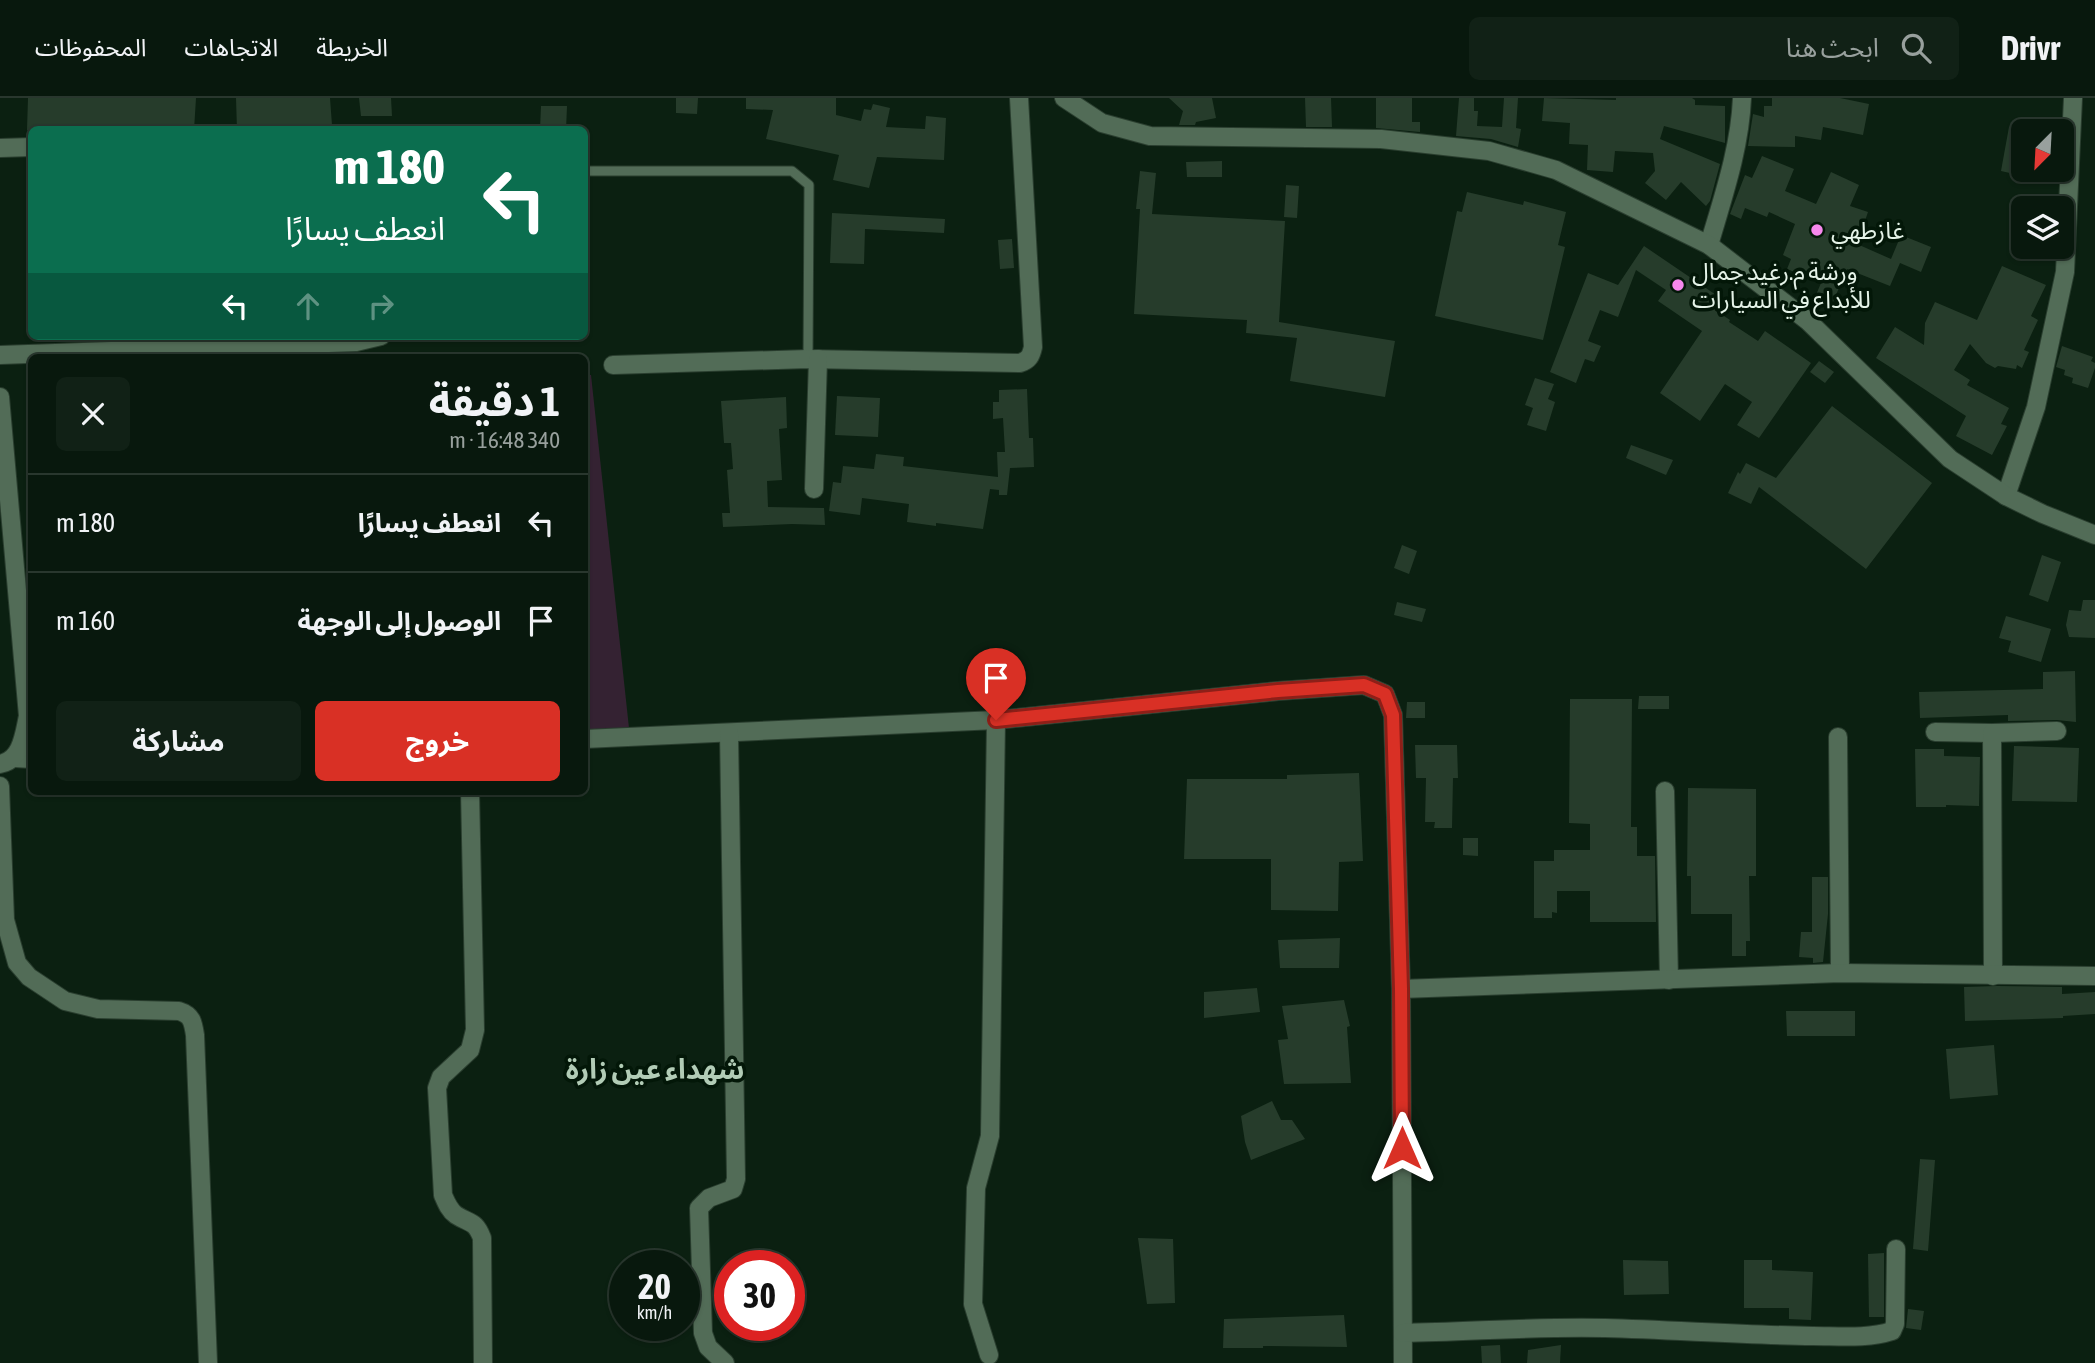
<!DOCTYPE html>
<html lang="ar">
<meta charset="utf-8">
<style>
body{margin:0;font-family:"Asap Condensed","Noto Sans Arabic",sans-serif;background:#112116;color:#f1f3f6;direction:rtl;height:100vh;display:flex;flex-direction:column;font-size:26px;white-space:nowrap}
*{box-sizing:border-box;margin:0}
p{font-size:23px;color:#98a09d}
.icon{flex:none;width:38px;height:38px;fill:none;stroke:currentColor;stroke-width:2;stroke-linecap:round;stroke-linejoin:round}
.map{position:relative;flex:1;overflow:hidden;direction:ltr}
.side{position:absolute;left:28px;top:256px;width:560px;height:441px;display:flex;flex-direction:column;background:#08180d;border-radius:10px;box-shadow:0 2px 5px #0004,0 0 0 2px #29372e;direction:rtl}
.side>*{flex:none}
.banner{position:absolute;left:28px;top:28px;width:560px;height:214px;border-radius:10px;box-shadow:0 2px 5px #0004,0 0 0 2px #29372e;direction:rtl;background:#0b6e4f;color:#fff;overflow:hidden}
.needle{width:46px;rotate:204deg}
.tools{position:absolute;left:2011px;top:21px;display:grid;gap:14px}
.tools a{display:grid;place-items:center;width:63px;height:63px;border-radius:10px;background:#08180d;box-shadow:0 2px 5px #0004,0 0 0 2px #29372e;font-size:35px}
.speed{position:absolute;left:609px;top:1152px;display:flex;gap:14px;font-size:35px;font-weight:700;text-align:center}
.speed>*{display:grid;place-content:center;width:91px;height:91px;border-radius:50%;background:#08180d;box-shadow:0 2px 5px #0004,0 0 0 2px #29372e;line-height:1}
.speed small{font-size:18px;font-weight:400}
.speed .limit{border:10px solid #d22;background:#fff;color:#111}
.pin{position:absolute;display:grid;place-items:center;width:60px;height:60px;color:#fff;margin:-72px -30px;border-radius:50% 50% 50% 0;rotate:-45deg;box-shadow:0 0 7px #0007}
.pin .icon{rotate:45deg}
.me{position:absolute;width:77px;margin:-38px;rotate:0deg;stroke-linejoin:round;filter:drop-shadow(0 0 5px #0008)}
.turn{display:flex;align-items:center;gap:24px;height:147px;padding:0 28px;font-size:32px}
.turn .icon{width:91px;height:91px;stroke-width:2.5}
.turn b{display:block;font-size:49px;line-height:60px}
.lanes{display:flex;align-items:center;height:66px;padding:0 28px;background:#0003;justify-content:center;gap:35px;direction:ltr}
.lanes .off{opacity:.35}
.round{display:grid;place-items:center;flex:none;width:74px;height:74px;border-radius:10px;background:#112116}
.overview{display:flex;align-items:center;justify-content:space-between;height:119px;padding:0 28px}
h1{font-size:42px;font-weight:700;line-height:52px}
.cta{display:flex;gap:14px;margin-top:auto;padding:14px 28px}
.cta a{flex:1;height:80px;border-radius:10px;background:#d93025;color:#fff;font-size:28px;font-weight:700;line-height:80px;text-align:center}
.cta a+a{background:#112116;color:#f1f3f6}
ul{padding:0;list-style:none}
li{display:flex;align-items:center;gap:21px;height:98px;padding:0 28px;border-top:2px solid #29372e}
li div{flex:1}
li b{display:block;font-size:26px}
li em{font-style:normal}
header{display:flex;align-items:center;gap:42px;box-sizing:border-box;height:98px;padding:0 35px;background:#08180d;border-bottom:2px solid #29372e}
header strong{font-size:33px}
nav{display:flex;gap:38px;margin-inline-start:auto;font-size:24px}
.search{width:490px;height:63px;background:#112116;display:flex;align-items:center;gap:18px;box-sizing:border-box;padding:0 24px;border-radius:10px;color:#98a09d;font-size:26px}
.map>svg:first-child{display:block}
.green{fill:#342232}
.building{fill:#263c2b}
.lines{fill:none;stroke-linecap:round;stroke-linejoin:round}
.service-casing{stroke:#2a3e2f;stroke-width:11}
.minor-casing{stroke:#2a3e2f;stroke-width:20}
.tertiary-casing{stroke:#2a3e2f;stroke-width:20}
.service{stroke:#526c57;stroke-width:9}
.minor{stroke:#526c57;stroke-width:18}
.tertiary{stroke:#526c57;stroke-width:18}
.route-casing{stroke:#8d1f18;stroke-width:18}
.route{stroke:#d93025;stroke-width:12}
.poi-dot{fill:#f688ec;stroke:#031708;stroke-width:2.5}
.labels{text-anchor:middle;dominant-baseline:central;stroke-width:7;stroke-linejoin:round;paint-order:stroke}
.poi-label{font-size:24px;fill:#e5f3e8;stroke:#031708;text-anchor:start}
.quarter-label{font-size:28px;font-weight:bold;fill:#b2ccb6;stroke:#031708}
</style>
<header>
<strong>Drivr</strong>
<div class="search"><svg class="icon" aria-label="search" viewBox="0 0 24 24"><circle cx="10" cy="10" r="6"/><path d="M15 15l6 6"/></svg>ابحث هنا</div>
<nav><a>الخريطة</a><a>الاتجاهات</a><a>المحفوظات</a></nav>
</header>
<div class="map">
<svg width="2095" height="1265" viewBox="0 0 2095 1265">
<rect width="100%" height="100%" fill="#0b2011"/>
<path class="green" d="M585 277H591L629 630 585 632Z"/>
<g class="building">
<path d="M28 0H196L194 32 64 28 63 32H27Z"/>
<path d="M236 0H330L332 27 277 26 278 32H237Z"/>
<path d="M359 0H391L392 18H361Z"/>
<path d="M676 0H698L697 16 676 15Z"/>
<path d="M746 0H836V17L861 23 864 11 871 12 873 6 890 10 886 29 925 31 926 18 946 20 944 62 877 59 869 90 833 82 839 57 766 41 773 12 746 11Z"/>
<path d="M1169 0H1212L1216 20 1196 24 1195 27H1179L1183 13Z"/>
<path d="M1305 0H1331L1332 29H1306Z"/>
<path d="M1376 0H1412V24H1420V34L1376 30Z"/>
<path d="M1459 0H1474V13H1478L1477 28 1502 29 1504 0H1518L1516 30 1521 31 1518 49 1491 41 1456 38Z"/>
<path d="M1544 0 1616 2V0H1692L1695 2V7L1725 8V45L1664 28 1660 41 1720 66 1710 103 1706 108 1681 84 1666 102 1645 85 1655 73 1653 55 1615 53 1613 74 1587 72 1588 47 1569 46 1570 25 1542 23Z"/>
<path d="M1772 0H1840L1869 6 1863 37 1823 29 1821 42 1795 38V49L1748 48 1753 16 1764 19V8H1772Z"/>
<path d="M541 8H567L566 32H540Z"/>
<path d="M2009 29 2023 32V78L2001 73Z"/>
<path d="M1762 58 1794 71 1785 93 1816 106 1831 74 1859 87 1850 108 1868 114 1857 146 1891 161 1901 137 1931 149 1921 174 1900 165 1890 188 1847 171 1830 211 1813 204 1821 185 1787 171 1791 161 1783 157 1795 126 1769 114 1767 119 1745 110 1741 121 1730 116 1745 77 1752 80Z"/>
<path d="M1222 63V79H1187L1186 64Z"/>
<path d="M1140 73 1156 75 1152 116 1285 123 1279 224 1395 243 1385 299 1290 283 1297 240 1246 235 1247 222 1134 216 1140 111H1136Z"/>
<path d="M1286 87 1299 88 1297 120 1284 119Z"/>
<path d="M1467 94 1523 107 1524 103 1566 114 1558 147 1565 149 1543 242 1435 218 1457 113 1462 114Z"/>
<path d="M832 115 945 121 944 135 865 131 864 166 830 165Z"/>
<path d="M1012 141 1014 170 1000 171 998 142Z"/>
<path d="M1644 148 1722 201 1715 212 1730 222 1729 224 1758 243 1765 233 1811 265 1759 340 1737 327 1752 304 1725 286 1700 323 1660 295 1702 233 1658 203 1666 192 1636 172 1618 219 1600 212 1588 243 1601 248 1594 264 1585 261 1576 285 1550 274 1588 175 1618 187Z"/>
<path d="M2002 168 2046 187 2031 218 2038 222 2024 252 2029 254 2022 270 2017 267 2016 271 1998 268 1995 270 1986 265 1970 246 1954 272 1970 282 1967 287 2009 310 2001 326 2007 328 1992 357 1956 338 1966 318 1876 260 1895 229 1924 247 1925 225 1935 204 1977 222Z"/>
<path d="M2062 248 2093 259 2091 263 2095 265V270L2088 290 2072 285 2073 280 2064 277 2065 272 2056 269Z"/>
<path d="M1819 263 1834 274 1825 285 1810 274Z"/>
<path d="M1535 280 1554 286 1548 301 1555 304 1546 333 1527 327 1533 310 1525 307Z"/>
<path d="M1027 291 1029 340H1033L1034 369 1010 370 1007 397H999V392L990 391 983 431 936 425V428L907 424 909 406 862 400 860 417 829 413 833 384 841 385 843 368 874 371 876 356 904 359 903 368 998 379 997 354H1005L1003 320 993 321V304H999V292Z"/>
<path d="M837 298 880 300 878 339 835 337Z"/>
<path d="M786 299 787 330 779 331 782 382 767 383 768 409 824 410 825 427 792 426 723 429 722 415H730L727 372 733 371 731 345H724L721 303Z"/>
<path d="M1832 308 1932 385 1866 471 1759 389 1751 406 1728 395 1738 374 1740 376 1746 365 1776 380Z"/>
<path d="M1631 347 1673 362 1666 377 1626 360Z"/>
<path d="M1402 447 1417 453 1409 476 1394 470Z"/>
<path d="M2042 457 2061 464 2048 504 2029 497Z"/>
<path d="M2083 502H2095V540L2069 539 2066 527 2069 512 2081 513Z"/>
<path d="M1397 504 1426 511 1422 524 1394 517Z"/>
<path d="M2006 518 2051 531 2041 564 2008 554 2011 543 1999 540Z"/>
<path d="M2075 573 2076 624 2057 622 2008 623V617L1920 620 1919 594 2043 591V574Z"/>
<path d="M1639 598H1669V611H1638Z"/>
<path d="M1570 601H1632L1631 729H1637V758H1655L1656 824H1590V793H1557V815L1552 814V820H1534V763H1554V752H1590V726L1569 725Z"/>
<path d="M1407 604H1425V620H1406Z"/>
<path d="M1415 647H1457L1458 680H1453L1452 730H1434L1435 724H1425L1426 680H1416Z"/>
<path d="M2014 648 2079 650 2077 704 2012 703Z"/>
<path d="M1915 651H1944V658L1980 659 1979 708 1946 707V709H1916Z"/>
<path d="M1359 675 1363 763 1339 764 1338 813 1271 812V761H1184L1187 681H1287V677Z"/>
<path d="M1688 690 1756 691V778H1749L1750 843H1746V858H1732V816H1691V778H1687Z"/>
<path d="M1463 740H1478V758L1463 757Z"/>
<path d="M1812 779H1828V816L1823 864 1813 865V860L1799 859 1801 834H1812Z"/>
<path d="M1340 840 1339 870H1280L1278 842Z"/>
<path d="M1997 888 2062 889V896L2095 894V916L2063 918V920L1965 923 1964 889Z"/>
<path d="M1257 890 1260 914 1204 920V894Z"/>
<path d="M1344 902 1350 928 1347 929 1351 985 1284 986 1278 942 1288 941 1282 908Z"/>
<path d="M1786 913H1855V938H1787Z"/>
<path d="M1994 947 1998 997 1950 1001 1946 951Z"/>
<path d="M1272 1003 1281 1022H1292L1305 1041 1251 1062 1245 1044 1241 1018Z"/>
<path d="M1920 1061 1935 1062 1928 1153 1913 1151Z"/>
<path d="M1138 1140 1173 1141 1175 1205 1147 1206Z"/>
<path d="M1884 1155V1219H1869L1868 1156Z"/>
<path d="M1623 1162 1668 1163 1669 1196 1624 1197Z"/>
<path d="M1744 1162H1772V1172L1813 1174 1811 1222 1789 1221V1210H1744Z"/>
<path d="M1908 1211 1924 1213 1921 1232 1906 1230Z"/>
<path d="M1344 1217 1347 1249 1263 1248V1250H1223L1224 1221Z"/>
<path d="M1500 1247 1501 1265H1482L1481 1248Z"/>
<path d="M1561 1247 1560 1265H1527L1528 1252Z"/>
</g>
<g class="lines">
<g class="service-casing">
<path id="service" d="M584 73H792L809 87 808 261"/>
</g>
<g class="minor-casing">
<g id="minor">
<path d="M0 50 32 49"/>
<path d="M1709 147C1723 99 1740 50 1742 0"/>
<path d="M0 257 356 244 381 238"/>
<path d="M613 267 808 261 1020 265C1029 262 1031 258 1033 249L1019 0"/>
<path d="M814 391 818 261"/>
<path d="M2006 398 2036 309 2065 174 2073 0"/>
<path d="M1935 634 1992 635"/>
<path d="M1838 639 1840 875"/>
<path d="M584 641 996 622 1278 593 1364 587 1385 596 1393 617 1401 891 1403 1265"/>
<path d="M15 660 32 661"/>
<path d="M0 688 5 822 17 865 29 879 65 903 98 911 179 913C192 917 193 924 195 937L208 1265"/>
<path d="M470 693 475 932 470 952 441 979 437 990 443 1097C446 1104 449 1112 456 1117 470 1126 475 1122 482 1140L483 1265"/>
<path d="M1665 693 1669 882"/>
<path d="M1993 878 1992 635 2057 633"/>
<path d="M1401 891 1840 875 2095 878"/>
<path d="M1403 1235C1471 1234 1538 1228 1605 1230 1675 1232 1744 1237 1813 1238 1838 1238 1868 1241 1892 1233L1895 1226 1896 1151"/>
<path d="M989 1257 973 1206 976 1090 990 1038 996 622"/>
<path d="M725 1265 708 1249 703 1235 699 1110 709 1100 733 1091 736 1081 729 635"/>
</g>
</g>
<g class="tertiary-casing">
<g id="tertiary">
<path d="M1064 0 1102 25 1150 38 1381 41 1489 53 1556 72 1709 147 1808 223 1950 361 2006 398 2043 416 2095 437"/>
<path d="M0 299 28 618C24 636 22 662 0 666"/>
</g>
</g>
<use href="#service" class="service"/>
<use href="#minor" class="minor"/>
<use href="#tertiary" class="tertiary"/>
</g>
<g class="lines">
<g class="route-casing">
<path id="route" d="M996 622 1278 593 1364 587 1385 596 1393 617 1401 891 1402 1050"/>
</g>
<use href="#route" class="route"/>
</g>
<g class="poi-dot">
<circle cx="1817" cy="132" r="7"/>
<circle cx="1678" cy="187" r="7"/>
</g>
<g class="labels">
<g class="poi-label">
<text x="1831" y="132">غازطهي</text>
<text x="1692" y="173">ورشة م.رغيد جمال<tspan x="1692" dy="28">للأبداع في السيارات</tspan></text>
</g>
<g class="quarter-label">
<text x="655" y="971">شهداء عين زارة</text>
</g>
</g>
</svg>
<div class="tools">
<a><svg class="needle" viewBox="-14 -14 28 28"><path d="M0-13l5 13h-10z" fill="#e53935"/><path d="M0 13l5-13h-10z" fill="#98a09d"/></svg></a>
<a><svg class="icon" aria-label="layers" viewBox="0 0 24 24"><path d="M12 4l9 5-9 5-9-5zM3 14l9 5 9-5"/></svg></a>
</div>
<div class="speed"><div>20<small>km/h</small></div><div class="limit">30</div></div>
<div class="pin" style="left:996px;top:622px;background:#d93025"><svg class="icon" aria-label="arrive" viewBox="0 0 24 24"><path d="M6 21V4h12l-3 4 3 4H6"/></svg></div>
<svg class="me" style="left:1402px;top:1050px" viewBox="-20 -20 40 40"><path d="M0-17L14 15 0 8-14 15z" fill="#d93025" stroke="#fff" stroke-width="4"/></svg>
<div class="banner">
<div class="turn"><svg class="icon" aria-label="left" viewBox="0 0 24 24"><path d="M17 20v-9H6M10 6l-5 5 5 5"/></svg><div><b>180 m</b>انعطف يسارًا</div></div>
<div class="lanes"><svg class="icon" aria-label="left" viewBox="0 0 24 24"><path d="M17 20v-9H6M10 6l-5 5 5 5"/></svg><svg class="icon off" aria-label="ahead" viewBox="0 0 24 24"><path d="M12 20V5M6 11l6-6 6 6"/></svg><svg class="icon off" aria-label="right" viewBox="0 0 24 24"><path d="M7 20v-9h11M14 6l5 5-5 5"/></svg></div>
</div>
<section class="side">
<div class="overview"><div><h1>1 دقيقة</h1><p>340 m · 16:48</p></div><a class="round"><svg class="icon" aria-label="close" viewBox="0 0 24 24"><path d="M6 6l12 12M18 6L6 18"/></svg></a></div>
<ul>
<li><svg class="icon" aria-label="left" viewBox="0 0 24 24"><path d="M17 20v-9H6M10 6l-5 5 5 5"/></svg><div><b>انعطف يسارًا</b></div><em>180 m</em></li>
<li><svg class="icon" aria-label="arrive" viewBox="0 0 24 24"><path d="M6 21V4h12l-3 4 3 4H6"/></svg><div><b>الوصول إلى الوجهة</b></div><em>160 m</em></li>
</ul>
<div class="cta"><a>خروج</a><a>مشاركة</a></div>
</section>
</div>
